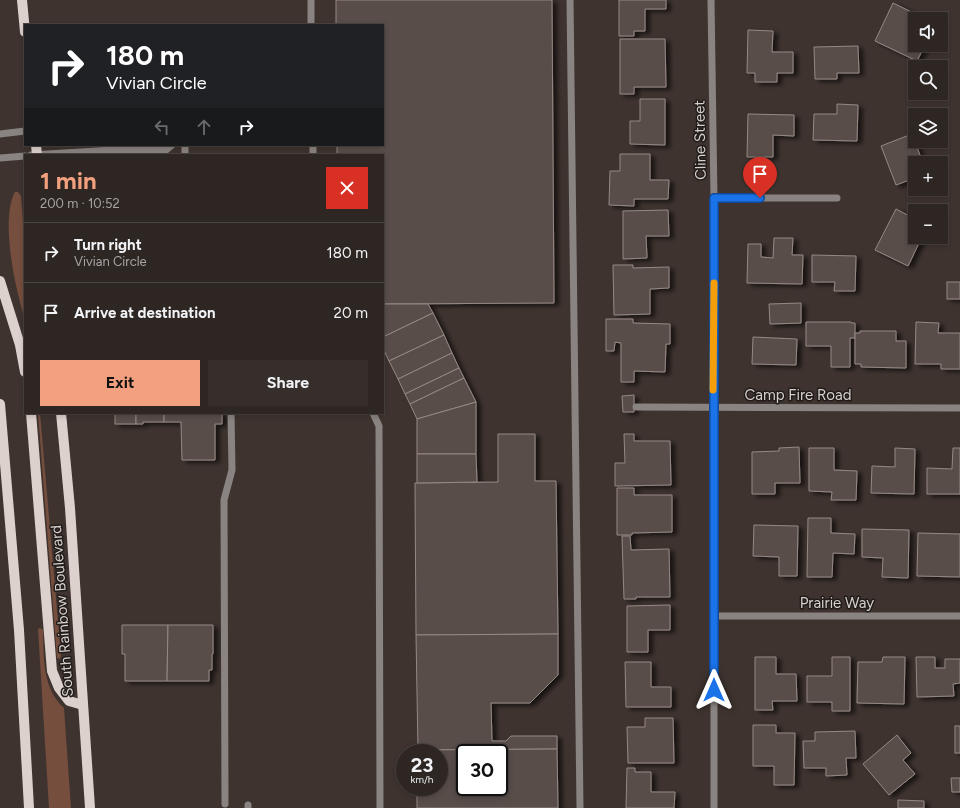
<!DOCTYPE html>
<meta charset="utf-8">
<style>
body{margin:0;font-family:Figtree,sans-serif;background:#362e2b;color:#f1f3f6;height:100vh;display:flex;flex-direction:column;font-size:15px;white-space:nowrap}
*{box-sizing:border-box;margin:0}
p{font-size:13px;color:#a7a5a6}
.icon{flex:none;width:22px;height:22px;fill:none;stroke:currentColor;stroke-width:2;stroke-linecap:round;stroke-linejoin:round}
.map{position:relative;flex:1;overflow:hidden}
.sheet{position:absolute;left:24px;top:154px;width:360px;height:260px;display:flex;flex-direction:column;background:#2e2623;border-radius:0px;box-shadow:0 2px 6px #0003,0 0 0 1px #494341}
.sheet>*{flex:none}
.top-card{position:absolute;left:24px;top:24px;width:360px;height:122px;border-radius:0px;box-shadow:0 2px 6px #0003,0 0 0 1px #494341;background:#202124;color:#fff;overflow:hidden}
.controls{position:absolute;left:908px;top:12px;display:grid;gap:8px}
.controls a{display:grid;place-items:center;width:40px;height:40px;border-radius:0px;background:#2e2623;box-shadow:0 2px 6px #0003,0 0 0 1px #494341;font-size:20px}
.speed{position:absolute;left:396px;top:744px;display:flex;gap:8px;font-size:20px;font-weight:700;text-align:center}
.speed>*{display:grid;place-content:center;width:52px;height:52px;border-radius:50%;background:#2e2623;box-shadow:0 2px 6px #0003,0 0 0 1px #494341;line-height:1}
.speed small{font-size:10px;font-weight:400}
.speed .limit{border:2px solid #111;border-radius:6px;background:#fff;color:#111}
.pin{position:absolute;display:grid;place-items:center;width:34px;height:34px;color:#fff;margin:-41px -17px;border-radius:50% 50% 50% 0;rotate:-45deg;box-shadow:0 0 4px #0007}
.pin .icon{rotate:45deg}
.me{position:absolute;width:44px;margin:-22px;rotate:0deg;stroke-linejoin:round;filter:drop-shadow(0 0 3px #0008)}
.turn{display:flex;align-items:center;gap:14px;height:84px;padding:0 16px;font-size:18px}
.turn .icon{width:52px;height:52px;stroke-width:2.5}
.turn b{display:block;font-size:28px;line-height:34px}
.lanes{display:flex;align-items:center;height:38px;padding:0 16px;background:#0003;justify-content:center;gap:20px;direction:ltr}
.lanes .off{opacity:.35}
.round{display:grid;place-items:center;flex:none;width:42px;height:42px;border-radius:0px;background:#362e2b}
.head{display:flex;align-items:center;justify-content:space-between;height:68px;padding:0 16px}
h1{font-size:24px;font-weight:700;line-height:30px;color:#f2a07f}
.button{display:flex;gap:8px;margin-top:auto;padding:8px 16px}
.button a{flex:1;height:46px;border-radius:0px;background:#f2a07f;color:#111;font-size:16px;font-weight:700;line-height:46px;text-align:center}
.button a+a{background:#362e2b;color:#f1f3f6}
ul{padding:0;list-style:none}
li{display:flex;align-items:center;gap:12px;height:60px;padding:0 16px;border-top:1px solid #494341}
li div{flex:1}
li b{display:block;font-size:15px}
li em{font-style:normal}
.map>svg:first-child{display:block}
.green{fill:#754e3e}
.building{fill:#584d49;stroke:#958984;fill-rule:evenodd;filter:url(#shadow)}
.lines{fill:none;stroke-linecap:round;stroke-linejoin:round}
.minor{stroke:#898481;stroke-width:7}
.major{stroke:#ddd1cd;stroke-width:10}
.route-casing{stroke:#114b97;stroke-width:10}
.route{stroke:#1a73e8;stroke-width:7}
.slow{stroke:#f59e0b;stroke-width:7}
.labels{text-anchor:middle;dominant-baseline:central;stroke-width:3;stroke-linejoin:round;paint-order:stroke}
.street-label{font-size:15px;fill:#d7d0cd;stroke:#211c1a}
</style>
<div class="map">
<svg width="960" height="808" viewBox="0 0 960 808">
<defs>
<filter id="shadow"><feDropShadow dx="4.5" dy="2.5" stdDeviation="2" flood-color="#0009"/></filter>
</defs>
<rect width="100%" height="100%" fill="#3e332f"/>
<g class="green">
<path d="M15 192H18L21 196 25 245V320C15 288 0 219 15 192Z"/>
<path d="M38 413H40L61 656 60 659 57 658Z"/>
<path d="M40 628 43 630C44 658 42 688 64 708L71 808H49L38 629Z"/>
</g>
<g class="building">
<path d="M336 0H552L554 303 383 304V155H337V145H383V25H336Z"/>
<path d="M619 0H666V9H645V31H634V36H619Z"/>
<path d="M893 3 926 19H915V45H925L917 61 875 41Z"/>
<path d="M748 30 773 31 772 52H793V73H777V82H755V73H747Z"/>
<path d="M620 39H665L666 87H634V94H620Z"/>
<path d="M858 46 859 73H837V79H815L814 47Z"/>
<path d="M640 99H665V145L630 144V121H640Z"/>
<path d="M837 104 858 105 857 141 813 140 814 114H837Z"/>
<path d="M748 114 794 115V136L773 135V157H747Z"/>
<path d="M912 134 923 163H915V178L896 185 881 146Z"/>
<path d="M620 154H650V180H669L668 199H634V206L609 205 610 171H620Z"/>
<path d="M896 209 915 219V237H922L908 266 875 250Z"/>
<path d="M668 210 669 236H646L647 258 623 259V211Z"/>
<path d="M774 238H793L792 255H803L802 284 747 283 748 244H761V257L773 258Z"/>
<path d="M812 255 856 256 855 291H834L835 282H812Z"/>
<path d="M613 265H633V268L669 267V288L650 289V314L614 315Z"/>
<rect x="947" y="282" width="13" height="17"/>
<path d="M801 303V323L770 324 769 304Z"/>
<path d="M383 304H428L433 313 383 337Z"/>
<path d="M433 313 444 335 389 361 383 348V337Z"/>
<path d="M606 319H633V323L670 324V344H666L665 372 634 371V382H621V343L615 342 614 351H606Z"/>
<path d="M806 322H851V323H855V338H850V367H831V346H806Z"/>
<path d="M916 322 939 323 938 333H960V369H941V364H915Z"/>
<path d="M860 331H896V341H906V368L861 367V364H855V333H860Z"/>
<path d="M444 335 452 353 398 379 389 361Z"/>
<path d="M753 337 797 339 796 365 752 364Z"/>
<path d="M452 353 459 368 405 394 398 379Z"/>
<path d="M459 368 464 378 410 404 405 394Z"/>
<path d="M464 378 476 402 417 419 410 404Z"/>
<path d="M634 395V412H623L622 396Z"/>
<path d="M476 402V454H417V419Z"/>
<rect x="115" y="413" width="21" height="11"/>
<path d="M136 413H164V422H143V424H136Z"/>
<path d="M164 413H222V424H215V460H182L181 422H164Z"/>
<path d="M498 434H535V481H556L558 634 416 635 415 483 498 482Z"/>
<path d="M624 434H634V441H670L671 485 615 486V463H625Z"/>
<path d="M799 447 800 483H775V494H752V452L779 451V448Z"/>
<path d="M809 448H834V470L857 471 856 500H831L832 492 809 491Z"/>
<path d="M895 448 915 449 914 494 871 493 872 466 895 467Z"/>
<path d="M953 448H960V494H927V468L952 469Z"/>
<path d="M417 454H476L477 482 417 483Z"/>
<path d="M617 488H634V495H672V532L632 533V535H617Z"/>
<path d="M808 518H831V533L855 534 854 554 833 553 832 577H807Z"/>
<path d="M754 525 798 526 797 576H779V557L753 556Z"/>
<path d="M862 529 909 530 908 578 882 577 883 558 862 557Z"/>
<path d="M918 533 960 534V577L917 576Z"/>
<path d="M622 536H630L631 550 669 549 670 597H636V599H624Z"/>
<path d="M670 605V630H648V652H627V606Z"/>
<path d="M122 625H168L167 681H125V654H122Z"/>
<path d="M168 625H213V654H212V670H209V681H167Z"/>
<path d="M558 634V675L530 703H491L492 741H506L511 736H557V749L418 750 416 635Z"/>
<path d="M755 657H776V674H796L797 701H772L773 710H755Z"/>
<path d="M832 657H850V711H832V702H807V676H832Z"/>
<path d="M883 657H905L904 704 857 703 858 662H882Z"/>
<path d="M916 657H935V668H945V659H960V683L953 684 954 696 917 697Z"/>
<path d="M625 662H651V687H671V707H626Z"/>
<path d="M645 718H673L674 763H628L627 727H645Z"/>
<path d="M753 725H776V733H795L794 785H774V766H753Z"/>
<rect x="955" y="726" width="5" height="27"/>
<path d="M855 731 856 758H846L847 775 826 776V768H804L803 741H815V732Z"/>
<path d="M897 735 911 753 903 760 915 774 889 795 863 764Z"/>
<path d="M557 749 558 808H417V787H439V753H417L418 750ZM465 753H499V787H465Z"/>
<path d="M627 768H635V772H651V792H675L674 808H626Z"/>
<path d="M951 778H960V792H952Z"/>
<path d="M898 800 924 801V808H898Z"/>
</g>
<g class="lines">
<g class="minor">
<path d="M311 0V25"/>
<path d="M570 0 580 808"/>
<path d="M711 0 714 198V808"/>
<path d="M0 134 25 131"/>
<path d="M185 145V155"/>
<path d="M313 145V155"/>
<path d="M31 155 113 150H166L172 145"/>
<path d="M0 158 25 156"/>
<path d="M714 198H837"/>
<path d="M636 407 960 408"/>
<path d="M373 413 379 426 380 808"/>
<path d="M713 616H960"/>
<path d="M225 804 224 500 232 470 231 413"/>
<path d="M248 805V808"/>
</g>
<g class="major">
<path d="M22 0 25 32"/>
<path d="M36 145 37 155"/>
<path d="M0 281 20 345 25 372"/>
<path d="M0 404 19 630 29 808"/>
<path d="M31 413 52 671 59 688 69 701 83 705"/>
<path d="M61 413 70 508 90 808"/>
</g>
</g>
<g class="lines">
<g class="route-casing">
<path id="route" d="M714 690V198H760"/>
</g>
<use href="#route" class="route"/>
<path class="slow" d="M713 390 714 283"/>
</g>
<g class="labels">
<g class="street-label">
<text transform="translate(700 140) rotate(-91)">Cline Street</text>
<text x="798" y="395">Camp Fire Road</text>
<text x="837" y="603">Prairie Way</text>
<text transform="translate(62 611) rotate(-94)">South Rainbow Boulevard</text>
</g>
</g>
</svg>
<div class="controls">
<a><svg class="icon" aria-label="sound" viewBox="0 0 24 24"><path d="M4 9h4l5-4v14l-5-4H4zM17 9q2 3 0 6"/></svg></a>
<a><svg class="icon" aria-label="search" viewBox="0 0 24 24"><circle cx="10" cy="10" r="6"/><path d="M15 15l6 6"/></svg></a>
<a><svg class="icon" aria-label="layers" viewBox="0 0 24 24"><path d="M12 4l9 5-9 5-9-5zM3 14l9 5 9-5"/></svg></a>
<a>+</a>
<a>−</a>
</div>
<div class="speed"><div>23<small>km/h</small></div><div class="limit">30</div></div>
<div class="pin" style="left:760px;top:198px;background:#d93025"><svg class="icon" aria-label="arrive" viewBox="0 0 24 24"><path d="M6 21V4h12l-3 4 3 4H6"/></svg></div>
<svg class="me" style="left:714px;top:690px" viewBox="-20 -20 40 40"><path d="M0-17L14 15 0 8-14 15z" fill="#1a73e8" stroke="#fff" stroke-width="4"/></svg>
<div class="top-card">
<div class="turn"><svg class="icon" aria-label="right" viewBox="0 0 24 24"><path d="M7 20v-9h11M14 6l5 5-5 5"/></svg><div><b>180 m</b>Vivian Circle</div></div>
<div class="lanes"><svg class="icon off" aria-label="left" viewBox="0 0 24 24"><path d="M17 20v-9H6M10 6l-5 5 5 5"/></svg><svg class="icon off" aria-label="ahead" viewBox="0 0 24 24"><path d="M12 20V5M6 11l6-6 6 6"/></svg><svg class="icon" aria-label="right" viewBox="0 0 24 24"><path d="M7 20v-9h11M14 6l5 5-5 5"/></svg></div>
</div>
<section class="sheet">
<div class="head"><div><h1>1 min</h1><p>200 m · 10:52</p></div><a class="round" style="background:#d93025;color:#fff"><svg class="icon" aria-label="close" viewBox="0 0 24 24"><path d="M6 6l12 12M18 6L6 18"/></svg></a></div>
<ul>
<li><svg class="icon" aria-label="right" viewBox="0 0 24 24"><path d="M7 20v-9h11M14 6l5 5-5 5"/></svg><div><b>Turn right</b><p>Vivian Circle</p></div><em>180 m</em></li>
<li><svg class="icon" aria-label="arrive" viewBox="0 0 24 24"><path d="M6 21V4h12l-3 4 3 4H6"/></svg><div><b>Arrive at destination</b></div><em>20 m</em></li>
</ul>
<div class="button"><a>Exit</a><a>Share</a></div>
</section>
</div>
